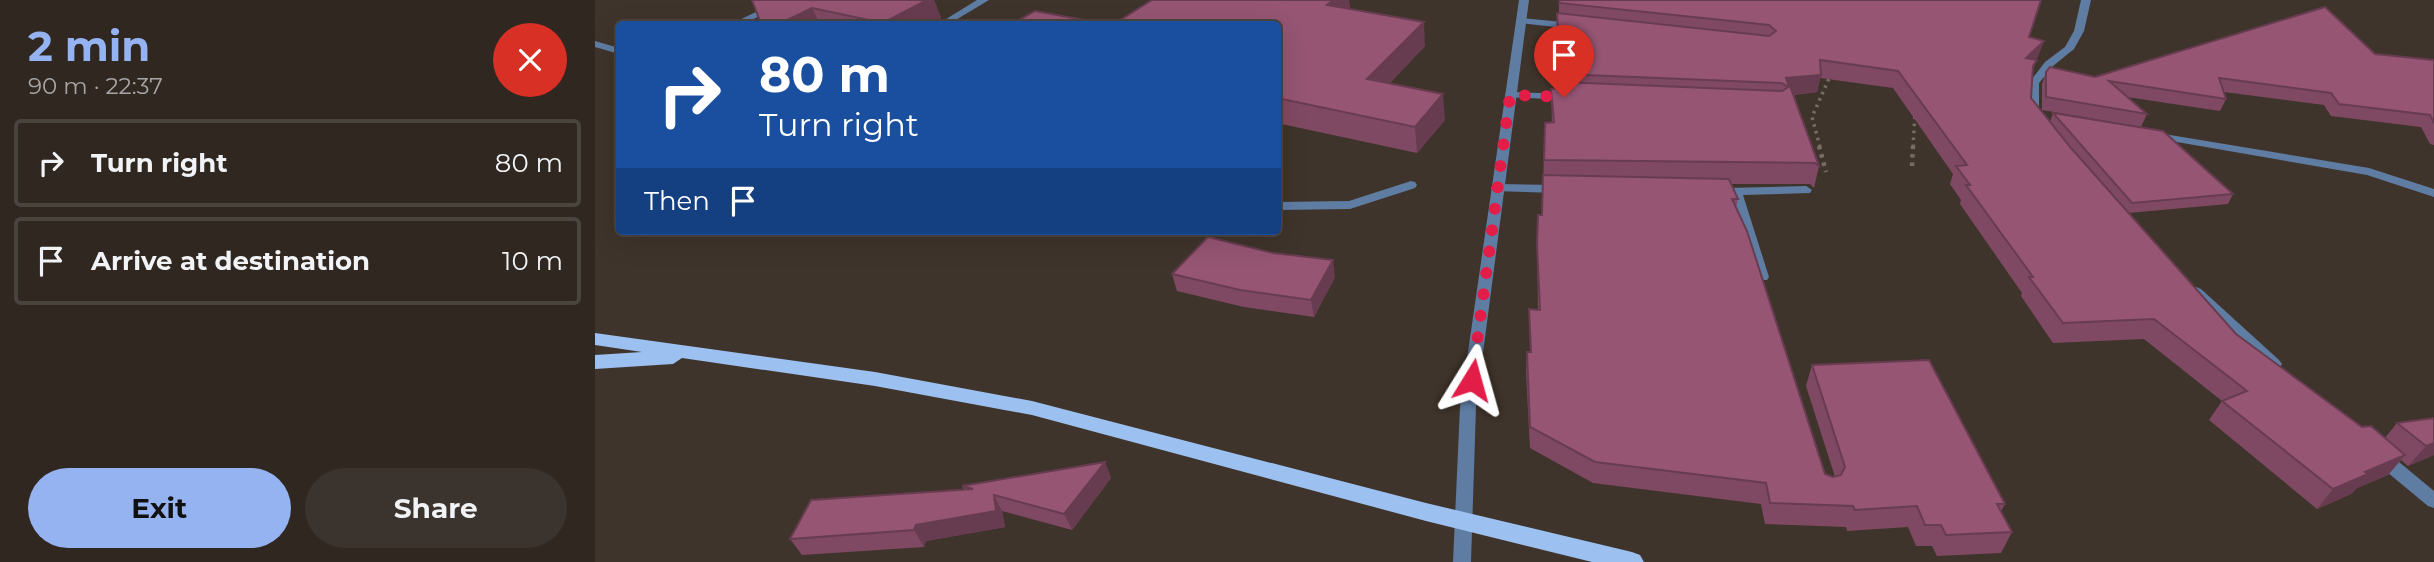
<!DOCTYPE html>
<meta charset="utf-8">
<style>
body{margin:0;font-family:Montserrat,sans-serif;background:#3b332d;color:#f1f3f6;height:100vh;display:flex;flex-direction:column;font-size:26px;white-space:nowrap}
*{box-sizing:border-box;margin:0}
p{font-size:23px;color:#a7a5a5}
.icon{flex:none;width:38px;height:38px;fill:none;stroke:currentColor;stroke-width:2;stroke-linecap:round;stroke-linejoin:round}
.map{position:relative;flex:1;overflow:hidden}
.details{display:flex;flex-direction:column;background:#2f2720;width:595px}
.details>*{flex:none}
.top-card{position:absolute;left:21px;top:21px;width:665px;height:214px;border-radius:7px;box-shadow:0 7px 28px #0002,0 0 0 2px #4a443e;background:#1a4fa0;color:#fff;overflow:hidden}
.pin{position:absolute;display:grid;place-items:center;width:60px;height:60px;color:#fff;margin:-72px -30px;border-radius:50% 50% 50% 0;rotate:-45deg;box-shadow:0 0 7px #0007}
.pin .icon{rotate:45deg}
.me{position:absolute;width:77px;margin:-38px;rotate:8deg;stroke-linejoin:round;filter:drop-shadow(0 0 5px #0008)}
.turn{display:flex;align-items:center;gap:24px;height:147px;padding:0 28px;font-size:32px}
.turn .icon{width:91px;height:91px;stroke-width:2.5}
.turn b{display:block;font-size:49px;line-height:60px}
.then{display:flex;align-items:center;height:66px;padding:0 28px;background:#0003;gap:14px;font-size:26px}
.round{display:grid;place-items:center;flex:none;width:74px;height:74px;border-radius:37px;background:#3b332d}
.headline{display:flex;align-items:center;justify-content:space-between;height:119px;padding:0 28px}
h1{font-size:42px;font-weight:700;line-height:52px;color:#95b2f1}
.primary-button{display:flex;gap:14px;margin-top:auto;padding:14px 28px}
.primary-button a{flex:1;height:80px;border-radius:42px;background:#95b2f1;color:#111;font-size:28px;font-weight:700;line-height:80px;text-align:center}
.primary-button a+a{background:#3b332d;color:#f1f3f6}
ul{padding:0;list-style:none}
li{display:flex;align-items:center;gap:21px;height:88px;margin:0 14px 10px;padding:0 14px;border:4px solid #4a443e;border-radius:7px}
li div{flex:1}
li b{display:block;font-size:26px}
li em{font-style:normal}
main{display:flex;flex:1;min-height:0}
.map>svg:first-child{display:block}
.lines{fill:none;stroke-linecap:round;stroke-linejoin:round}
.path-far1{stroke:#766d65;stroke-width:3.5;stroke-dasharray:2.5 4.5;stroke-linecap:butt}
.path{stroke:#766d65;stroke-width:4.5;stroke-dasharray:3.5 5;stroke-linecap:butt}
.service{fill:#5f7da3;fill-rule:evenodd}
.minor{fill:#5f7da3;fill-rule:evenodd}
.tertiary{fill:#5f7da3;fill-rule:evenodd}
.primary{fill:#9cc0f0;fill-rule:evenodd}
.wall{fill:#804963}
.shaded-wall{fill:#683c50}
.building{fill:#955573;stroke:#683c50;stroke-width:2}
.route{stroke:#e11d48;stroke-width:12;stroke-dasharray:0 21.6}
</style>
<main>
<section class="details">
<div class="headline"><div><h1>2 min</h1><p>90 m · 22:37</p></div><a class="round" style="background:#d93025;color:#fff"><svg class="icon" aria-label="close" viewBox="0 0 24 24"><path d="M6 6l12 12M18 6L6 18"/></svg></a></div>
<ul>
<li><svg class="icon" aria-label="right" viewBox="0 0 24 24"><path d="M7 20v-9h11M14 6l5 5-5 5"/></svg><div><b>Turn right</b></div><em>80 m</em></li>
<li><svg class="icon" aria-label="arrive" viewBox="0 0 24 24"><path d="M6 21V4h12l-3 4 3 4H6"/></svg><div><b>Arrive at destination</b></div><em>10 m</em></li>
</ul>
<div class="primary-button"><a>Exit</a><a>Share</a></div>
</section>
<div class="map">
<svg width="1839" height="562" viewBox="0 0 1839 562">
<rect width="100%" height="100%" fill="#3f342b"/>
<g class="lines">
<g class="path-far1">
<path d="M1225 147 1217 117 1236 74"/>
<path d="M1318 147 1320 114"/>
</g>
<g class="path">
<path d="M1224 146 1231 172"/>
<path d="M1317 166 1318 146"/>
</g>
<g class="service">
<path d="M382 0H394L354 24H343Z"/>
<path d="M165 10 173 12 148 24H136Z"/>
<path d="M0 41 24 48V54L0 47Z"/>
<path d="M816 181 820 182 822 185 820 188 755 209 682 210V202L754 201Z"/>
</g>
<g class="minor">
<path d="M1486 0H1496L1489 31 1479 49 1458 66 1444 83V113L1447 117 1445 119H1437L1432 114 1434 83 1450 62 1470 47 1479 31Z"/>
<path d="M927 18 978 23 983 26 978 29 924 23 922 21Z"/>
<path d="M915 92 973 94 978 97 973 100 911 97 910 95Z"/>
<path d="M1557 132 1774 168 1839 189V197L1772 175 1553 137V133Z"/>
<path d="M902 184 964 185 970 189 964 193 898 191 896 188 898 185Z"/>
<path d="M1211 186 1217 190 1215 193 1148 195 1174 277 1172 280H1162L1136 196 1127 195 1125 192 1131 188Z"/>
<path d="M1601 287 1606 289 1684 360 1687 364 1684 368H1674L1596 295 1594 292 1596 289Z"/>
<path d="M1786 450 1792 452 1839 491V508L1833 506 1780 462 1778 457 1780 452Z"/>
</g>
<path class="tertiary" d="M924 0H934L881 407 876 562H858L865 407Z"/>
<path class="primary" d="M0 333 280 372 437 401 831 503 1037 552 1045 555 1049 562H997L831 521 437 415 280 386 87 358 78 364 0 369V355L47 352 0 345Z"/>
</g>
<g class="wall">
<path d="M157 0H339L346 18 334 24H166Z"/>
<path d="M557 0H754L755 9 830 46 794 84 850 120 822 153 682 123V24Z"/>
<path d="M964 3 1434 37 1443 57 1440 59 1442 60 1437 71 1436 98 1455 122 1458 113 1638 194 1633 204 1533 213 1641 334 1767 427 1790 438 1802 423 1839 418V455L1813 466 1806 460 1793 475 1762 488 1756 494 1722 509 1614 420 1627 401 1549 339 1458 343 1426 296 1427 293 1365 204 1366 200 1355 184 1358 174 1298 88 1225 78 1222 92 1199 95 1224 166 1219 188 1215 184H1136L1143 199 1141 208 1230 474 1238 477H1240L1211 386 1217 365 1410 504 1406 511 1417 532 1406 553 1342 556 1337 546H1321L1313 527 1252 531 1251 527 1170 524 1166 504 998 483 935 448 931 373 932 352H935L934 309 943 310 942 245 947 215 950 123 957 122 956 89 965 88 961 30 962 13 964 14Z"/>
<path d="M1780 54 1839 60V145L1835 144 1826 127 1736 116 1729 105 1629 92 1631 99 1625 111 1532 97 1552 114 1546 127 1447 110V84L1451 72 1500 77Z"/>
<path d="M577 274 740 277 719 317 649 307 582 291Z"/>
<path d="M510 462 516 478 477 530 407 511 410 527 331 541 329 547 207 555 195 539 369 489 367 486Z"/>
</g>
<g class="shaded-wall">
<path d="M332 0H339L346 18 334 24H289L288 23Z"/>
<path d="M738 0H754L755 11 732 5Z"/>
<path d="M217 8 225 24H184Z"/>
<path d="M829 22 830 46 774 105 772 79Z"/>
<path d="M1449 41 1443 57 1425 75 1431 58Z"/>
<path d="M1226 75 1222 92 1193 95 1194 87 1191 78Z"/>
<path d="M848 94 850 120 822 153 820 127Z"/>
<path d="M738 260 740 277 719 317 716 300Z"/>
<path d="M1839 443V455L1813 466 1831 446Z"/>
<path d="M1810 455 1793 475 1762 488 1756 494 1722 509 1738 489 1770 472Z"/>
<path d="M510 462 516 478 477 530 469 514Z"/>
<path d="M399 495 407 511 410 527 331 541 329 547 319 530 321 525Z"/>
</g>
<g class="building">
<path d="M157 0H332L288 23 217 8 184 24H166Z"/>
<path d="M557 0H738L732 5 829 22 772 79 848 94 820 127 682 98V24H519Z"/>
<path d="M965 0H1446L1434 37 1449 41 1431 58 1442 60 1438 66 1436 98 1476 148 1641 334 1767 427 1776 426 1810 455 1770 472 1773 474 1738 489 1627 401 1652 391 1559 319 1468 323 1434 277H1438L1371 185H1375L1361 166 1372 165 1303 71 1225 60 1226 75 1191 78 1194 87 1186 83 966 74 962 13 1174 36 1181 31 1174 25 964 3Z"/>
<path d="M1730 7 1780 54 1839 60V123L1835 115 1744 104 1736 93 1624 78 1631 99 1514 81 1552 114 1451 97V72L1455 67 1500 77Z"/>
<path d="M440 11 511 24H417Z"/>
<path d="M967 82 1187 91 1195 86 1224 166 1220 163 949 160 950 123 959 122 956 89 967 88Z"/>
<path d="M1458 113 1568 131 1638 194 1537 203Z"/>
<path d="M948 175 1134 179 1143 199H1137L1152 231 1230 474 1238 477 1246 475 1250 467 1217 365 1334 360 1410 504H1402L1417 532 1351 535 1346 525H1330L1322 506 1260 510 1258 506 1175 503 1171 483 1000 462 935 427 932 352H936L934 309 945 310 942 245 943 215H947Z"/>
<path d="M613 237 678 253 738 260 716 300 645 290 577 274Z"/>
<path d="M1839 418V443L1831 446 1802 423Z"/>
<path d="M510 462 469 514 399 495 401 511 321 525 319 530 195 539 216 500 378 489 367 486Z"/>
</g>
<g class="lines">
<path class="route" d="M877 380 915 95 969 97"/>
</g>
</svg>
<div class="pin" style="left:969px;top:97px;background:#d93025"><svg class="icon" aria-label="arrive" viewBox="0 0 24 24"><path d="M6 21V4h12l-3 4 3 4H6"/></svg></div>
<svg class="me" style="left:877px;top:380px" viewBox="-20 -20 40 40"><path d="M0-17L14 15 0 8-14 15z" fill="#e11d48" stroke="#fff" stroke-width="4"/></svg>
<div class="top-card">
<div class="turn"><svg class="icon" aria-label="right" viewBox="0 0 24 24"><path d="M7 20v-9h11M14 6l5 5-5 5"/></svg><div><b>80 m</b>Turn right</div></div>
<div class="then">Then<svg class="icon" aria-label="arrive" viewBox="0 0 24 24"><path d="M6 21V4h12l-3 4 3 4H6"/></svg></div>
</div>
</div>
</main>
